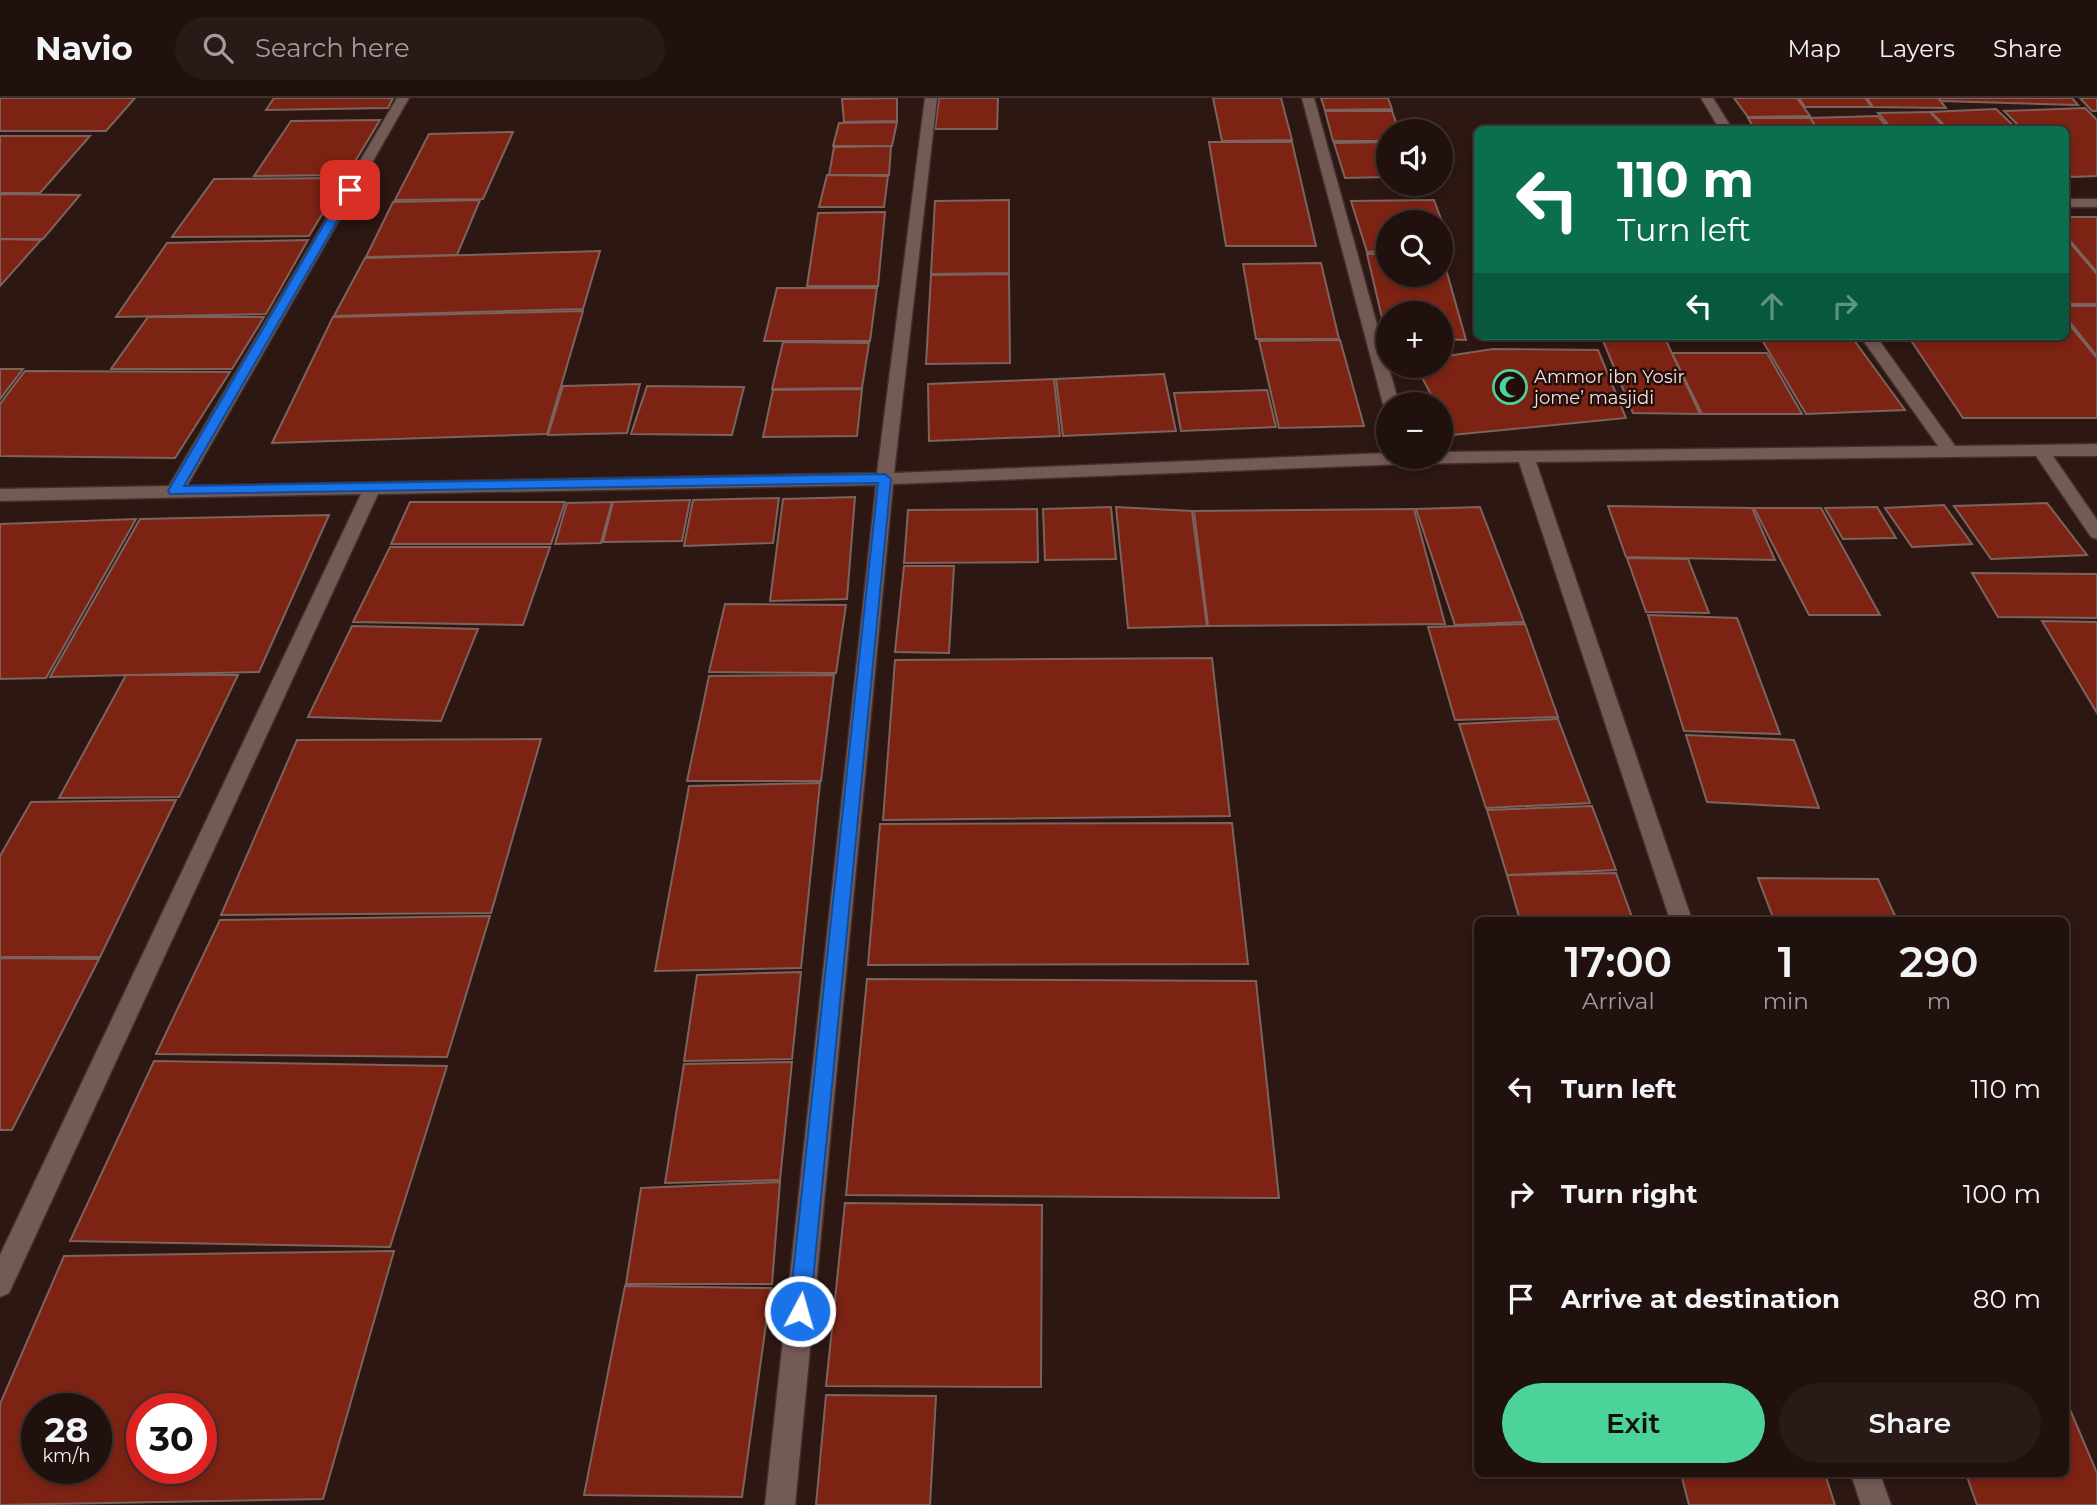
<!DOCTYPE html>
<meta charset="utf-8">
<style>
body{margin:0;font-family:Montserrat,sans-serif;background:#291a17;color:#f1f3f6;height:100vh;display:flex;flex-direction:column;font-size:26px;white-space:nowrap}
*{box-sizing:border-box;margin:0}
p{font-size:23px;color:#a29d9e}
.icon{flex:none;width:38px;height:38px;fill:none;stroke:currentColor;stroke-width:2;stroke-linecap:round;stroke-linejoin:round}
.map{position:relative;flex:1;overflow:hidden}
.side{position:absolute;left:1474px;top:819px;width:595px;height:560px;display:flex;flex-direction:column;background:#21110e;border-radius:10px;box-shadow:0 4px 10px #0003,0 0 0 2px #3e312e}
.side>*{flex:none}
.banner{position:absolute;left:1474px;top:28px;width:595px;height:214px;border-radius:10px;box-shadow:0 4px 10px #0003,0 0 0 2px #3e312e;background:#0b6e4f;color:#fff;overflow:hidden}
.fabs{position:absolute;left:1376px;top:21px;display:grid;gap:14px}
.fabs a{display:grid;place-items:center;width:77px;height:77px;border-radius:50%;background:#21110e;box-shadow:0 4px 10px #0003,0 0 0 2px #3e312e;font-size:35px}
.speed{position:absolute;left:21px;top:1295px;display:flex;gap:14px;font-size:35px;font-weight:700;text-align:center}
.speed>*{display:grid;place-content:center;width:91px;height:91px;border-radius:50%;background:#21110e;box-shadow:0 4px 10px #0003,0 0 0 2px #3e312e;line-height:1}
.speed small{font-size:18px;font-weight:400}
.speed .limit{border:10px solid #d22;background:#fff;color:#111}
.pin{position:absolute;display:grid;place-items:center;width:60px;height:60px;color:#fff;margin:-30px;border-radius:14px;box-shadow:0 4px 10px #0006}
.me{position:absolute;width:77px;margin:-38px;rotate:6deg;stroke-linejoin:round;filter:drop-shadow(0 0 5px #0008)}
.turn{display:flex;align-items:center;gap:24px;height:147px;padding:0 28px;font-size:32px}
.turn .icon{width:91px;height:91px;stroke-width:2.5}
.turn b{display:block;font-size:49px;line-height:60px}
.lanes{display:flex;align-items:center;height:66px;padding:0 28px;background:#0003;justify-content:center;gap:35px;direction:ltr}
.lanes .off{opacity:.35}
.eta{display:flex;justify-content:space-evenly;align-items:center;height:119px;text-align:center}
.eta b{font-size:42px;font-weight:600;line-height:49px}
.action{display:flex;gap:14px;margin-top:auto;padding:14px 28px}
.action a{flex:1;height:80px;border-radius:42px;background:#4cd39a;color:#111;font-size:28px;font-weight:600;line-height:80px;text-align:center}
.action a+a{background:#291a17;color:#f1f3f6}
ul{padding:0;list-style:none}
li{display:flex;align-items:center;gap:21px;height:105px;padding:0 28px}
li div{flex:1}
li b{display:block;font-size:26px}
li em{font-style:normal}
header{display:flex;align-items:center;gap:42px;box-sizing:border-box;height:98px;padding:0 35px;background:#21110e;border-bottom:2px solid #3e312e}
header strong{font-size:33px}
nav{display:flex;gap:38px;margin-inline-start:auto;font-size:24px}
.search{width:490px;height:63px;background:#291a17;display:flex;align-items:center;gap:18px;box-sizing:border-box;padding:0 24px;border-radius:38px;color:#a29d9e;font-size:26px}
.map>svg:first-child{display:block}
.building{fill:#7d2314;stroke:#7d635d;stroke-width:2;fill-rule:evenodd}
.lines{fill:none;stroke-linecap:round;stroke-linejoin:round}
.minor-casing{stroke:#40302e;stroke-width:3}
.minor{fill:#745a55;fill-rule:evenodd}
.route{fill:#1a73e8;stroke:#114b97;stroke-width:2}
.labels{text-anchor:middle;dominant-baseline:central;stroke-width:5;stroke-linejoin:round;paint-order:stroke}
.far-poi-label{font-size:18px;fill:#f2e2df;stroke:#220d0a;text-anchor:start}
</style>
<header>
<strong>Navio</strong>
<div class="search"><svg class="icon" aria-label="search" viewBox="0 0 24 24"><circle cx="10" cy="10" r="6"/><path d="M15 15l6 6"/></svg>Search here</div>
<nav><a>Map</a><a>Layers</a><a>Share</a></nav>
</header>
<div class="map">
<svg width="2097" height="1407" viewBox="0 0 2097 1407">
<rect width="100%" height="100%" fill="#2c1712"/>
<g class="building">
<path d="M0 0H135L106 33H0Z"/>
<path d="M274 0H393L388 10 266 12Z"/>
<path d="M897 0V23L844 24 842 1Z"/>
<path d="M939 0H998L997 31H935Z"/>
<path d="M1213 0H1281L1292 42 1222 43Z"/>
<path d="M1321 0H1388L1392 11 1325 12Z"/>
<path d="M1734 0H1797L1810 18 1748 19Z"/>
<path d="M1799 0H1865L1872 9H1805Z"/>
<path d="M1867 0H1938L1946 10 1873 9Z"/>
<path d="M1939 0H2072L2078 7 1941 3Z"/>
<path d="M2080 0H2097V13H2092Z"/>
<path d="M2085 10 2097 22V78L2072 79 2065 73V32H2023L2004 13Z"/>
<path d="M1996 11 2018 32H1949L1931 14Z"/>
<path d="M1325 13H1392L1399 33H1388V43H1333Z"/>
<path d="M1930 14 1947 32H1893L1878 15Z"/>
<path d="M1878 18 1890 32H1819L1810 20Z"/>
<path d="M1748 20H1810L1818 32H1755Z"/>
<path d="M380 22 347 77 254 78 291 23Z"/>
<path d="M897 24 892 48H833L839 25Z"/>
<path d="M513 34 483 101 395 102 429 36Z"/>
<path d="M0 38H90L40 95H0Z"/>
<path d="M1209 44H1292L1316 148H1226Z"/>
<path d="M1388 44V79L1345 80 1334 45Z"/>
<path d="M891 48 889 77H829L834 49Z"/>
<path d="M827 77 888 78 884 109H819Z"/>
<path d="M344 80 309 138 172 139 214 81Z"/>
<path d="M0 96 80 97 43 141H0Z"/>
<path d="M480 102 457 157 366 159 393 104Z"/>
<path d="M1009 102V175L931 176 935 103Z"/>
<path d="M1434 102 1453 153H1440V124H1388V153L1367 154 1351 103Z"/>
<path d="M885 114 878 188H807L818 115Z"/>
<path d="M2065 119H2097V174L2065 137Z"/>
<path d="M2065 139 2097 176V206H2065Z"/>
<path d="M0 141 41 142 0 188Z"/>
<path d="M308 142 266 216 116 219 167 145Z"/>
<path d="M600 153 583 211 334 218 365 160Z"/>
<path d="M1367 156H1388V177H1440L1442 157 1466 242 1440 241V215H1388L1387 241Z"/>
<path d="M1321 165 1339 241H1256L1243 166Z"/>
<path d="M1009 176 1010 265 926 266 931 177Z"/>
<path d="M777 190H877L870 243H764Z"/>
<path d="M2065 208H2097V258L2065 218Z"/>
<path d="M583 213 547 336 272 345 333 219Z"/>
<path d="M148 219H264L232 271H111Z"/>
<path d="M2065 221 2097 260V320H1963L1908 238H2065Z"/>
<path d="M1601 238H1664L1700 316 1633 315Z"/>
<path d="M1851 238 1905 312 1806 316 1762 242Z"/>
<path d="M1340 242 1364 328 1279 330 1259 243Z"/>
<path d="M783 244 869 245 862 290 772 291Z"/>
<path d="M1493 251 1598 252 1626 320 1452 337 1440 314V306H1436L1416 268H1440V259Z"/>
<path d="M1672 255H1767L1802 316H1702Z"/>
<path d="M0 271H23L0 301Z"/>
<path d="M25 273 230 274 175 360 0 358V306Z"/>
<path d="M1164 276 1176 333 1063 338 1056 281Z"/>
<path d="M1054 281 1060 338 929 343 928 286Z"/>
<path d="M640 286 627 335 548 337 563 288Z"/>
<path d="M647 288 744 289 732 337 631 336Z"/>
<path d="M862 291 857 338 763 339 773 292Z"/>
<path d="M1267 292 1276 329 1181 333 1174 295Z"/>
<path d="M855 399 847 501 770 503 783 401Z"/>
<path d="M779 400 773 445 684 448 693 402Z"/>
<path d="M690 402 682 443 603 444 613 404Z"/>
<path d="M410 404H565L551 446H391Z"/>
<path d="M612 404 601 445 555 446 567 405Z"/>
<path d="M2047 405 2087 457 1991 461 1954 408Z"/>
<path d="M1944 407 1972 446 1912 449 1885 410Z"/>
<path d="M1608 408 1752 410 1775 462 1626 459Z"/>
<path d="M1111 409 1116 461 1045 462 1043 411Z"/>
<path d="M1116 409 1192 413 1207 528 1128 530Z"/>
<path d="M1480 409 1524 524 1455 527 1416 411Z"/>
<path d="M1877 409 1896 440 1843 441 1825 410Z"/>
<path d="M1754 410H1821L1880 517H1809Z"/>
<path d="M1037 411 1038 464 904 465 908 412Z"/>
<path d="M1414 411 1445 526 1208 528 1194 413Z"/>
<path d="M329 417 259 574 50 579 140 421Z"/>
<path d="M136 421 46 580 0 581V426Z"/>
<path d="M390 449H550L523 527 353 524Z"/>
<path d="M1627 460 1688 461 1709 515 1646 514Z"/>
<path d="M904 468H954L949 555 895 554Z"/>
<path d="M1972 475 2097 476V520L1998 519Z"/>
<path d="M725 506 846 507 836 575 709 574Z"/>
<path d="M1648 517 1737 520 1780 636 1684 633Z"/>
<path d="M2042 523 2097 524V615Z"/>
<path d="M1525 526 1558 619 1455 622 1428 529Z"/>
<path d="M352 528 478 531 441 623 308 619Z"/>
<path d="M1212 560 1230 718 883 722 895 562Z"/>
<path d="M126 577H238L179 699 59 700Z"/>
<path d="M834 577 821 683H687L709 578Z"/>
<path d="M1558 621 1590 705 1486 710 1459 626Z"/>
<path d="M1686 637 1794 642 1819 710 1707 704Z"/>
<path d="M541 641 491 815 221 817 297 642Z"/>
<path d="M820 685 801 870 655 873 689 688Z"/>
<path d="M176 702 100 859H0V758L31 704Z"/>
<path d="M1592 708 1616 772 1507 777 1487 712Z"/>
<path d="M1232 725 1248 866 868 867 880 726Z"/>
<path d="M1616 775 1633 822H1520L1507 777Z"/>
<path d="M1758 780 1878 781 1897 822H1774Z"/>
<path d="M490 818 447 959 156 956 220 822Z"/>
<path d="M0 860 99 861 12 1032H0Z"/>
<path d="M801 874 792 961 684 963 697 877Z"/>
<path d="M867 881 1256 883 1279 1100 846 1097Z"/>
<path d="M154 963 447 968 390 1149 70 1143Z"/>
<path d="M792 964 780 1082 665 1085 684 966Z"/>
<path d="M780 1084 772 1186H626L641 1090Z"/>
<path d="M845 1105 1042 1107 1041 1289 826 1288Z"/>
<path d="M394 1153 323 1401 0 1407V1306L64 1158ZM37 1311H96V1370H37ZM142 1311H201V1370H142Z"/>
<path d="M625 1188 771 1190 742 1399 584 1397Z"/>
<path d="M826 1297 936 1298 930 1407H816Z"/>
<path d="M2065 1309H2069L2097 1375V1407H1977L1966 1376H2065Z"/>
<path d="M1681 1376H1825L1835 1407H1689Z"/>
</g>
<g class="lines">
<g class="minor-casing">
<g id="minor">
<path d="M397 0H409L187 388 877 375 925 0H937L894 375 1388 355V359H1440V354L1938 348 1860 238H1876L1955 348 2097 346V358H2053L2097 422V441L2091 439 2036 358 1536 364 1692 822H1670L1519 364 1406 366 893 386 795 1407H765L876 387 378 396 9 1195 0 1199V1157L361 396 0 403V391L169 388Z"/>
<path d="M1302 0H1314L1399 306H1388V310L1383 306Z"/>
<path d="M1701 0H1713L1733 32H1720Z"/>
<rect x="2065" y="101" width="32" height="8"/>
<path d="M1851 1376H1880L1891 1407H1861Z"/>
</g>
</g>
<use href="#minor" class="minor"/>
</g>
<path class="route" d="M350 89 355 92 184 388 885 376 891 381 810 1213 807 1220 800 1223 792 1220 789 1213 878 385 170 396 168 393 344 92Z"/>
<defs>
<g id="mosque-ring" transform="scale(1.75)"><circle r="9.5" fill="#220d0a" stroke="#4cd39a" stroke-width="1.5"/><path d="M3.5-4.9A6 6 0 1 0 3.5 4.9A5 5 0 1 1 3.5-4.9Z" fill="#4cd39a"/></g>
</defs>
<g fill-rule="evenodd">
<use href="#mosque-ring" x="1510" y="289"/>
</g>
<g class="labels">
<g class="far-poi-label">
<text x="1534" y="279">Ammor ibn Yosir<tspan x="1534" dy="21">jome’ masjidi</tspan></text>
</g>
</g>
</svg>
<div class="fabs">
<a><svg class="icon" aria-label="sound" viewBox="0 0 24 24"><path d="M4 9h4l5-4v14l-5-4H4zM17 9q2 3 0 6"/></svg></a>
<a><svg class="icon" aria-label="search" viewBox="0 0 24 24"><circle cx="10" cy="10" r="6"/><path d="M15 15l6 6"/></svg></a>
<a>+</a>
<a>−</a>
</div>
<div class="speed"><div>28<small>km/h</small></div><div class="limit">30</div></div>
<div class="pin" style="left:350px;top:92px;background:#d93025"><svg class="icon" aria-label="arrive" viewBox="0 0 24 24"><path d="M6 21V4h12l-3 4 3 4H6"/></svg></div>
<svg class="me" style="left:800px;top:1213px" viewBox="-20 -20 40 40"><circle r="17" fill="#1a73e8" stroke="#fff" stroke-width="3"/><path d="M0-11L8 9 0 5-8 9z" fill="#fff"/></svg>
<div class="banner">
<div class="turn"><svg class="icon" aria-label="left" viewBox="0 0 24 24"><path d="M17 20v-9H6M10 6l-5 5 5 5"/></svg><div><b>110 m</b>Turn left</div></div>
<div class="lanes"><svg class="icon" aria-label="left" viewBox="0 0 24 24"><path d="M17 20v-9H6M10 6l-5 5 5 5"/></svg><svg class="icon off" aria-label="ahead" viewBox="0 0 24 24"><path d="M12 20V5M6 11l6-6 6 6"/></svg><svg class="icon off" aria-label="right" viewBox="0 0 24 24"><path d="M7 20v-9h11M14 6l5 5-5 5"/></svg></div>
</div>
<section class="side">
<div class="eta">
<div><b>17:00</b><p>Arrival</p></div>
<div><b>1</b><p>min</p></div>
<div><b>290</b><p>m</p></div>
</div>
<ul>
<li><svg class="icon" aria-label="left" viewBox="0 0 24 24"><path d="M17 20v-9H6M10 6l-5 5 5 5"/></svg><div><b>Turn left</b></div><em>110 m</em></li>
<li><svg class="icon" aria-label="right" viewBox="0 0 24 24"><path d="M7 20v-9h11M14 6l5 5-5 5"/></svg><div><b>Turn right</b></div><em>100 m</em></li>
<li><svg class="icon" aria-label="arrive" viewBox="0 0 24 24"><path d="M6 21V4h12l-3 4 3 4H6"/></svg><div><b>Arrive at destination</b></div><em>80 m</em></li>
</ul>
<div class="action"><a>Exit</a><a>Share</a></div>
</section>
</div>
